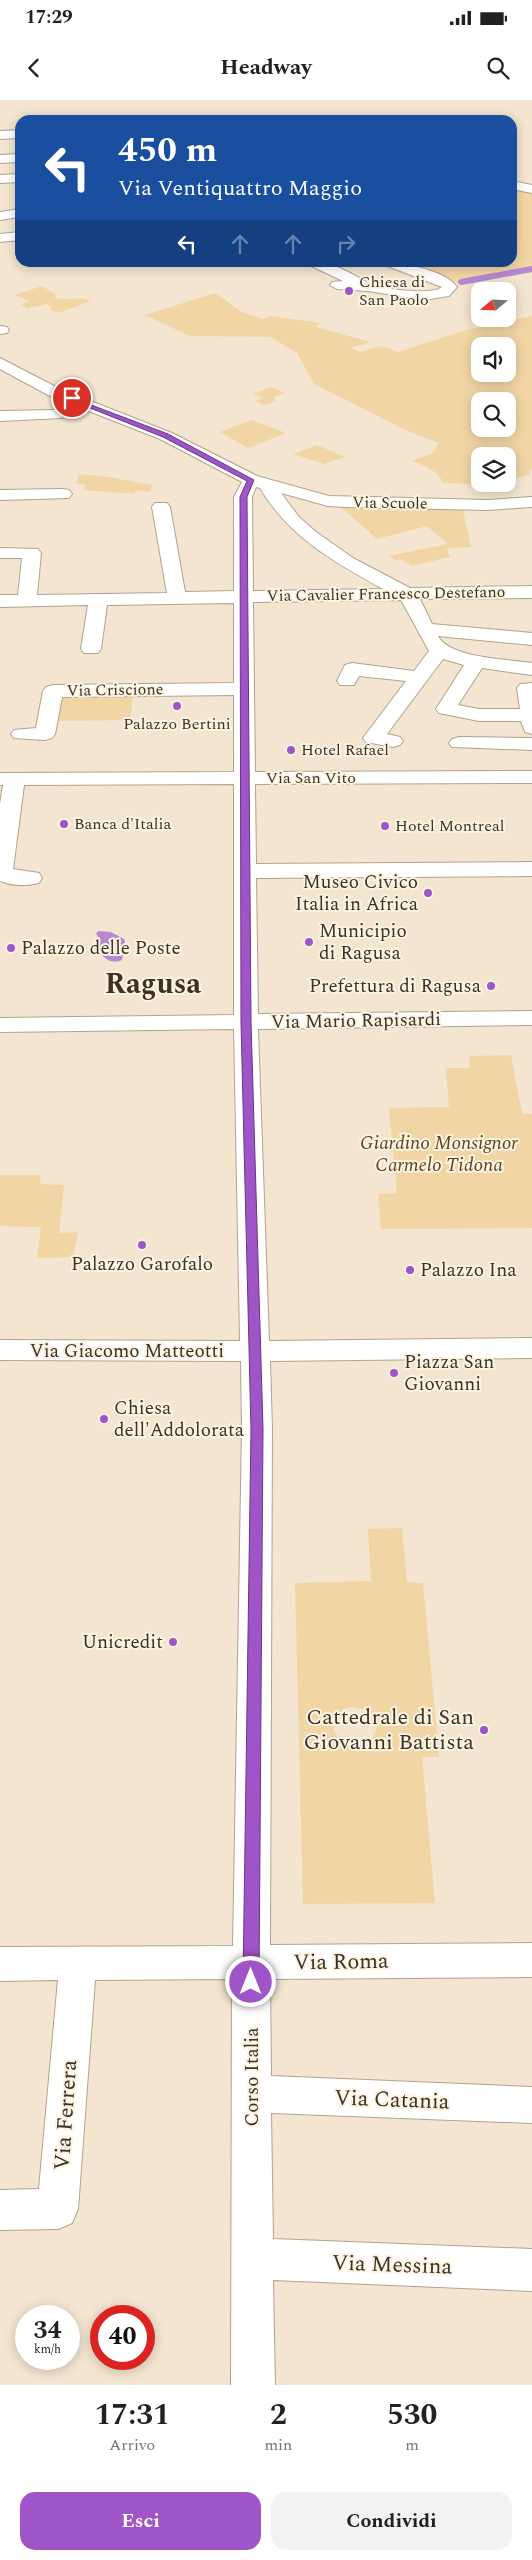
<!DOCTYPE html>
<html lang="it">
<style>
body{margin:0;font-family:Spectral,serif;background:#f2f2f2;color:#202124;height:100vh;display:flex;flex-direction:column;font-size:19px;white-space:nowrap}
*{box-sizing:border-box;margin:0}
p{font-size:16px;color:#757577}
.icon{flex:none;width:28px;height:28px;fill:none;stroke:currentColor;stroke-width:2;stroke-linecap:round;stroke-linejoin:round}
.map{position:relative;height:2285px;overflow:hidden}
.details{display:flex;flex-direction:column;background:#fff;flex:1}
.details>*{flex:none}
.top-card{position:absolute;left:15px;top:15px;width:502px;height:152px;border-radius:15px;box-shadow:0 2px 12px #0003;background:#1a4fa0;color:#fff;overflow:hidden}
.needle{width:32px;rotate:251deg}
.tools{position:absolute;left:471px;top:182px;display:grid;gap:10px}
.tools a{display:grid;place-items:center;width:45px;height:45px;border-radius:10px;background:#fff;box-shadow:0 2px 12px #0003;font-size:25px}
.speed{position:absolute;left:15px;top:2205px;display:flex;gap:10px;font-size:25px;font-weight:700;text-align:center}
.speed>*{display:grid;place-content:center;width:65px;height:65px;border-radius:50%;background:#fff;box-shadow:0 2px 12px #0003;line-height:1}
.speed small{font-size:12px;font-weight:400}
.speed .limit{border:8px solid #d22;background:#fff;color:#111}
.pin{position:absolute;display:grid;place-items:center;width:42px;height:42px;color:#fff;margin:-21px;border:2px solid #fff;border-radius:50%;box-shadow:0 1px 5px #0007}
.me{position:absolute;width:55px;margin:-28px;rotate:0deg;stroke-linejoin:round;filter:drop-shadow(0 0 4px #0008)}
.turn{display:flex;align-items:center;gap:18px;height:105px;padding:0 20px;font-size:22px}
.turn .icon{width:65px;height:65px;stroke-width:2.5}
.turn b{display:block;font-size:35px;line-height:42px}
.lanes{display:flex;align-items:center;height:48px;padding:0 20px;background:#0003;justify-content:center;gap:25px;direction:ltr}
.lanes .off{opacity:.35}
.eta{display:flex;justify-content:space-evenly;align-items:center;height:85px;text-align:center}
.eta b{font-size:30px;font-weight:700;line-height:35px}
.button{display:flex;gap:10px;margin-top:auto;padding:10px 20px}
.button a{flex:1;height:58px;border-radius:15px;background:#9f55c8;color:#fff;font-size:20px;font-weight:700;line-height:58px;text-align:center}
.button a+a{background:#f2f2f2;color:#202124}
.status{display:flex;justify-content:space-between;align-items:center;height:35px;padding:0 25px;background:#fff;direction:ltr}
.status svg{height:14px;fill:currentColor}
header{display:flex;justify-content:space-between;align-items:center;height:65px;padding:0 20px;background:#fff;font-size:22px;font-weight:700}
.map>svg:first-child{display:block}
.green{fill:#f2d5a4;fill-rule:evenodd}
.water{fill:#b689d1}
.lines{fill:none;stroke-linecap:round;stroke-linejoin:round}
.stream{stroke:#b689d1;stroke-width:6}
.minor-casing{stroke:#b1a48f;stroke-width:2}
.major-casing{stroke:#b1a48f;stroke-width:2}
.minor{fill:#fff;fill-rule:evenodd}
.major{fill:#fff;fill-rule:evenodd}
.route{fill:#9f55c8;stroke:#673782}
.poi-dot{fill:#9f55c8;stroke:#fef3e1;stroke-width:2}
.labels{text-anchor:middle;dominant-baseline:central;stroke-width:4;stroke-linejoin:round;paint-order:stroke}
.far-poi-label{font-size:16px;fill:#38332a;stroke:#fef3e1;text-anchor:start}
.far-street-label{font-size:16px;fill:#38332a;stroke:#fef3e1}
.poi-label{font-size:19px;fill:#38332a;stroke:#fef3e1;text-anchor:start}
.street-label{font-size:19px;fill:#38332a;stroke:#fef3e1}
.park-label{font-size:19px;font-style:italic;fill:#584422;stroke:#fef3e1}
.near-poi-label{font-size:22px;fill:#38332a;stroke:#fef3e1;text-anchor:end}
.near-street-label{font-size:22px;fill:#38332a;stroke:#fef3e1}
.town-label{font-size:29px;font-weight:bold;fill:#3c3220;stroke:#fef3e1}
</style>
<div class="status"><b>17:29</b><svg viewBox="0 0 49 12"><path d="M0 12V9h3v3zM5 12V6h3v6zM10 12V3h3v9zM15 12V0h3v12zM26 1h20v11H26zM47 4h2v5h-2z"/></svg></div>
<header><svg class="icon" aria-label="back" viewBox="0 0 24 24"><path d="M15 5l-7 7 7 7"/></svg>Headway<svg class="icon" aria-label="search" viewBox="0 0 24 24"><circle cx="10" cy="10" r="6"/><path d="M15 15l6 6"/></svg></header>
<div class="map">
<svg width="532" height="2285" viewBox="0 0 532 2285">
<rect width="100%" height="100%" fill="#f3e5cf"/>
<g class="green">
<path d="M513 88 532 92V172L463 184 400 163 512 162Z"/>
<path d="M42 186 56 195 54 197C69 202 73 195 91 201L61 212 52 211 48 204 28 208 21 205 30 201 14 195Z"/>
<path d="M215 193 242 212 263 219 271 216 320 223 316 227 370 242 351 248 360 252 381 246 398 252 466 230 532 216V369L528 371 531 374 508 380V356H480V384L443 383C439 371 423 365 412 361L433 353 439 343 405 330 314 284 297 253 270 237 190 236 145 215ZM480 246H508V274H480ZM480 301H508V329H480Z"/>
<path d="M271 287 285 293 274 297 276 301 264 305 255 301 263 298 253 294Z"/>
<path d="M251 320 286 333 248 348 220 332Z"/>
<path d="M317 345 345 357 324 364 293 354Z"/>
<path d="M79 374 102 376 153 385 149 392 137 390 134 394 84 390 85 384H76Z"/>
<path d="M394 405 400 409 463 410 471 447 447 448 450 457 412 466 400 459 396 461 388 456 448 444 427 426 377 439 342 408Z"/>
<path d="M61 592H133L130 620 57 621Z"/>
<path d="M511 955 522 1014H532V1128L381 1129 378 1094 397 1093 389 1008 449 1007 446 968H470L469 956Z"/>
<path d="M0 1075H41L40 1084 64 1085 59 1133 78 1132 73 1157 37 1158 41 1127 0 1126Z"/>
<path d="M402 1428 407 1482 423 1483 439 1657H422L435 1803 303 1804 295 1483 371 1481 368 1429ZM351 1607 366 1610 376 1619C382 1647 346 1651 333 1630L334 1618 344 1609Z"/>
</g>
<path class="water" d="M99 831 111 832 124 839 128 852 123 853 122 860C110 865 103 857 96 848L99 839 96 833Z"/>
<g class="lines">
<path class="stream" d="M461 182 532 169"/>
<g class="minor-casing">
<g id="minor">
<path d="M20 54V62L0 63V55Z"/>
<path d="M20 74V82L0 83V75Z"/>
<path d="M20 109V117L0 120V112Z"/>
<path d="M20 132V140L0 142V134Z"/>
<path d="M303 162C310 162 317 161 323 162 339 165 356 177 369 183 381 189 432 196 442 187L377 162C398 162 445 169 457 187L449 196 424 200 368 191 337 189 330 185 332 182 343 181Z"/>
<path d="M0 226 7 227 9 230 7 233 0 234Z"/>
<path d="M0 258 60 289 172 333 257 376 329 396 487 400 532 397V407L487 410 344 407 328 406 281 393 299 417 316 432 353 458 410 488 532 486V498L420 499 432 524 532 533V545L438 536C449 558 507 559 532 563V575L482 568 458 605 479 609H520L517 588 520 584 532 583V634L525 632 521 621H479L439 613 436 609 464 565 443 559 387 634 400 637 403 641 400 645 393 647 366 642 363 638 406 581 359 576 354 585H340L337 581 345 565 352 563 414 571 429 551 401 500 253 502 255 672 532 671V683L255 684 256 764 532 762V776L256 778 258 914 532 911V925L258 929 269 1241 532 1238V1258L270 1261 272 1329 270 1845 532 1843V1877L270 1879 271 1976 532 1987V2023L271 2013 273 2139 532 2149V2191L273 2180 275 2285H231L232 1879 95 1880 78 2109 72 2123 58 2129 0 2130V2090L39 2089 58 1880 0 1881V1847L233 1846 242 1329 241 1261 0 1260V1240L240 1241 234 929 0 932V918L234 915V684L24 685 13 769 39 773 42 778 39 783C27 786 12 786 0 781V704L3 685H0V673L234 672V595L62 597 55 634 52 638 45 640 14 638 11 634 14 630 36 628 43 591 46 587 53 585 234 583V503L107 505 101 549 98 553H84L81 549 88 505 0 507V495H18L22 458H0V448L38 449 41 453 37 495 167 493 152 407 155 403H167L170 407 185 492 234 491V397L242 382 160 339 48 295 0 269ZM256 387 260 388C289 437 334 462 383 489L253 491 252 397Z"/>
<path d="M56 310 62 312 64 315 62 318 0 321V311Z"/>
<path d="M63 389 69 390 72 394 69 398 0 400V390Z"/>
<path d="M459 637 532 638V650L452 647 449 643 452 639Z"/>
</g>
</g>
<g class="major-casing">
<g id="major">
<path d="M20 30V38L0 39V31Z"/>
<path d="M512 81 532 85V93L512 89Z"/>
</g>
</g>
<use href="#minor" class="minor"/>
<use href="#major" class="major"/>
</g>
<path class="route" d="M70 297 168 334 254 380 247 397 251 922 263 1329 259 1882 257 1887 251 1889 246 1887 243 1882 251 1329 241 922 240 397 247 381 163 337 70 300Z"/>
<g class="poi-dot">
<circle cx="349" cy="191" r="5"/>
<circle cx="177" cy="606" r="5"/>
<circle cx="291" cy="650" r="5"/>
<circle cx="64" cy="724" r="5"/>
<circle cx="385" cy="726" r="5"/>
<circle cx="428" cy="793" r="5"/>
<circle cx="309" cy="842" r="5"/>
<circle cx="11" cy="848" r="5"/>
<circle cx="491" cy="886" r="5"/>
<circle cx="142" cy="1145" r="5"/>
<circle cx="410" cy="1170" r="5"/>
<circle cx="394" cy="1273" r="5"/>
<circle cx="104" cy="1319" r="5"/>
<circle cx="173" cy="1542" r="5"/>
<circle cx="484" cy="1630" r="5"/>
</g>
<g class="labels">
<g class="far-poi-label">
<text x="359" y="182">Chiesa di<tspan x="359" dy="18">San Paolo</tspan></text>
<text x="177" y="624" text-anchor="middle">Palazzo Bertini</text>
<text x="301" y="650">Hotel Rafael</text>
<text x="74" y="724">Banca d'Italia</text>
<text x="395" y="726">Hotel Montreal</text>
</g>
<g class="far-street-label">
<text transform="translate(390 403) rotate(1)">Via Scuole</text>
<text transform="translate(386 494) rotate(-1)">Via Cavalier Francesco Destefano</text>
<text transform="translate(115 590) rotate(-1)">Via Criscione</text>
<text x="311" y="678">Via San Vito</text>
</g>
<g class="poi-label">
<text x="418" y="782" text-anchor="end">Museo Civico<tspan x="418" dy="22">Italia in Africa</tspan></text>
<text x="319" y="831">Municipio<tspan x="319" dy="22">di Ragusa</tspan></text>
<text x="21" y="848">Palazzo delle Poste</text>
<text x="481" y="886" text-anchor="end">Prefettura di Ragusa</text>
<text x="142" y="1164" text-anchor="middle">Palazzo Garofalo</text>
<text x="420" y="1170">Palazzo Ina</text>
<text x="404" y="1262">Piazza San<tspan x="404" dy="22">Giovanni</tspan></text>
<text x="114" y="1308">Chiesa<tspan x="114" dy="22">dell'Addolorata</tspan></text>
<text x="163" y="1542" text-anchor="end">Unicredit</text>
</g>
<g class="street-label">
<text transform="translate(356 921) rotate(-1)">Via Mario Rapisardi</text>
<text x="127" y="1251">Via Giacomo Matteotti</text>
<text transform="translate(252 1977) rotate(-90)">Corso Italia</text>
</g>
<g class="park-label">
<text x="439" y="1043">Giardino Monsignor<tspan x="439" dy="22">Carmelo Tidona</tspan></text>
</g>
<g class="near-poi-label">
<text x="474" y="1617">Cattedrale di San<tspan x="474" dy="25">Giovanni Battista</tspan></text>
</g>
<g class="near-street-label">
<text transform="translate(341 1862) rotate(-1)">Via Roma</text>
<text transform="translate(392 2000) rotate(2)">Via Catania</text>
<text transform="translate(66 2015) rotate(-86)">Via Ferrera</text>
<text transform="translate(392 2165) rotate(2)">Via Messina</text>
</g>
<g class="town-label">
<text x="153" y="884">Ragusa</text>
</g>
</g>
</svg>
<div class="tools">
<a><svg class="needle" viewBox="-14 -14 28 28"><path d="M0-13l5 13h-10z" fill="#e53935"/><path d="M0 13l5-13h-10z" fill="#757577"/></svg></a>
<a><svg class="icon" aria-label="sound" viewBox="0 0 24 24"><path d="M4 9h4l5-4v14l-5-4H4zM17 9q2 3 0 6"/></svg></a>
<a><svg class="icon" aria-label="search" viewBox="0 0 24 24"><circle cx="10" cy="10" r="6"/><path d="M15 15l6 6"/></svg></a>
<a><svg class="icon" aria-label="layers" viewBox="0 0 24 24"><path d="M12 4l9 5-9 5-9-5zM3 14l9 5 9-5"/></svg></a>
</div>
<div class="speed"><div>34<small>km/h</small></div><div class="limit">40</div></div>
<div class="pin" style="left:72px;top:298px;background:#d93025"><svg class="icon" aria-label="arrive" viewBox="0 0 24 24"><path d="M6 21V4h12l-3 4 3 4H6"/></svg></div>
<svg class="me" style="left:251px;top:1882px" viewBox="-20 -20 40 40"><circle r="17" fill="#9f55c8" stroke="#fff" stroke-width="3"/><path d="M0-11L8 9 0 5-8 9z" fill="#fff"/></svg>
<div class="top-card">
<div class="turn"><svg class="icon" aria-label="left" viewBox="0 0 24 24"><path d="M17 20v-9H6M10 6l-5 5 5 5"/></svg><div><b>450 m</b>Via Ventiquattro Maggio</div></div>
<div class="lanes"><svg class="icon" aria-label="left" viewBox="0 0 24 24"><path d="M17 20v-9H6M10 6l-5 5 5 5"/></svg><svg class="icon off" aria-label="ahead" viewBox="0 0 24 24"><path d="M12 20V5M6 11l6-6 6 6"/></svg><svg class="icon off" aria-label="ahead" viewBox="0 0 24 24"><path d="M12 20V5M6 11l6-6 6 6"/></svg><svg class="icon off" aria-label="right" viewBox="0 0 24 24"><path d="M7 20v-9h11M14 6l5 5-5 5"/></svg></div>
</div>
</div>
<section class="details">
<div class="eta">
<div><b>17:31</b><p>Arrivo</p></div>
<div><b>2</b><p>min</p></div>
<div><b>530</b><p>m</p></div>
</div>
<div class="button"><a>Esci</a><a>Condividi</a></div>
</section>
